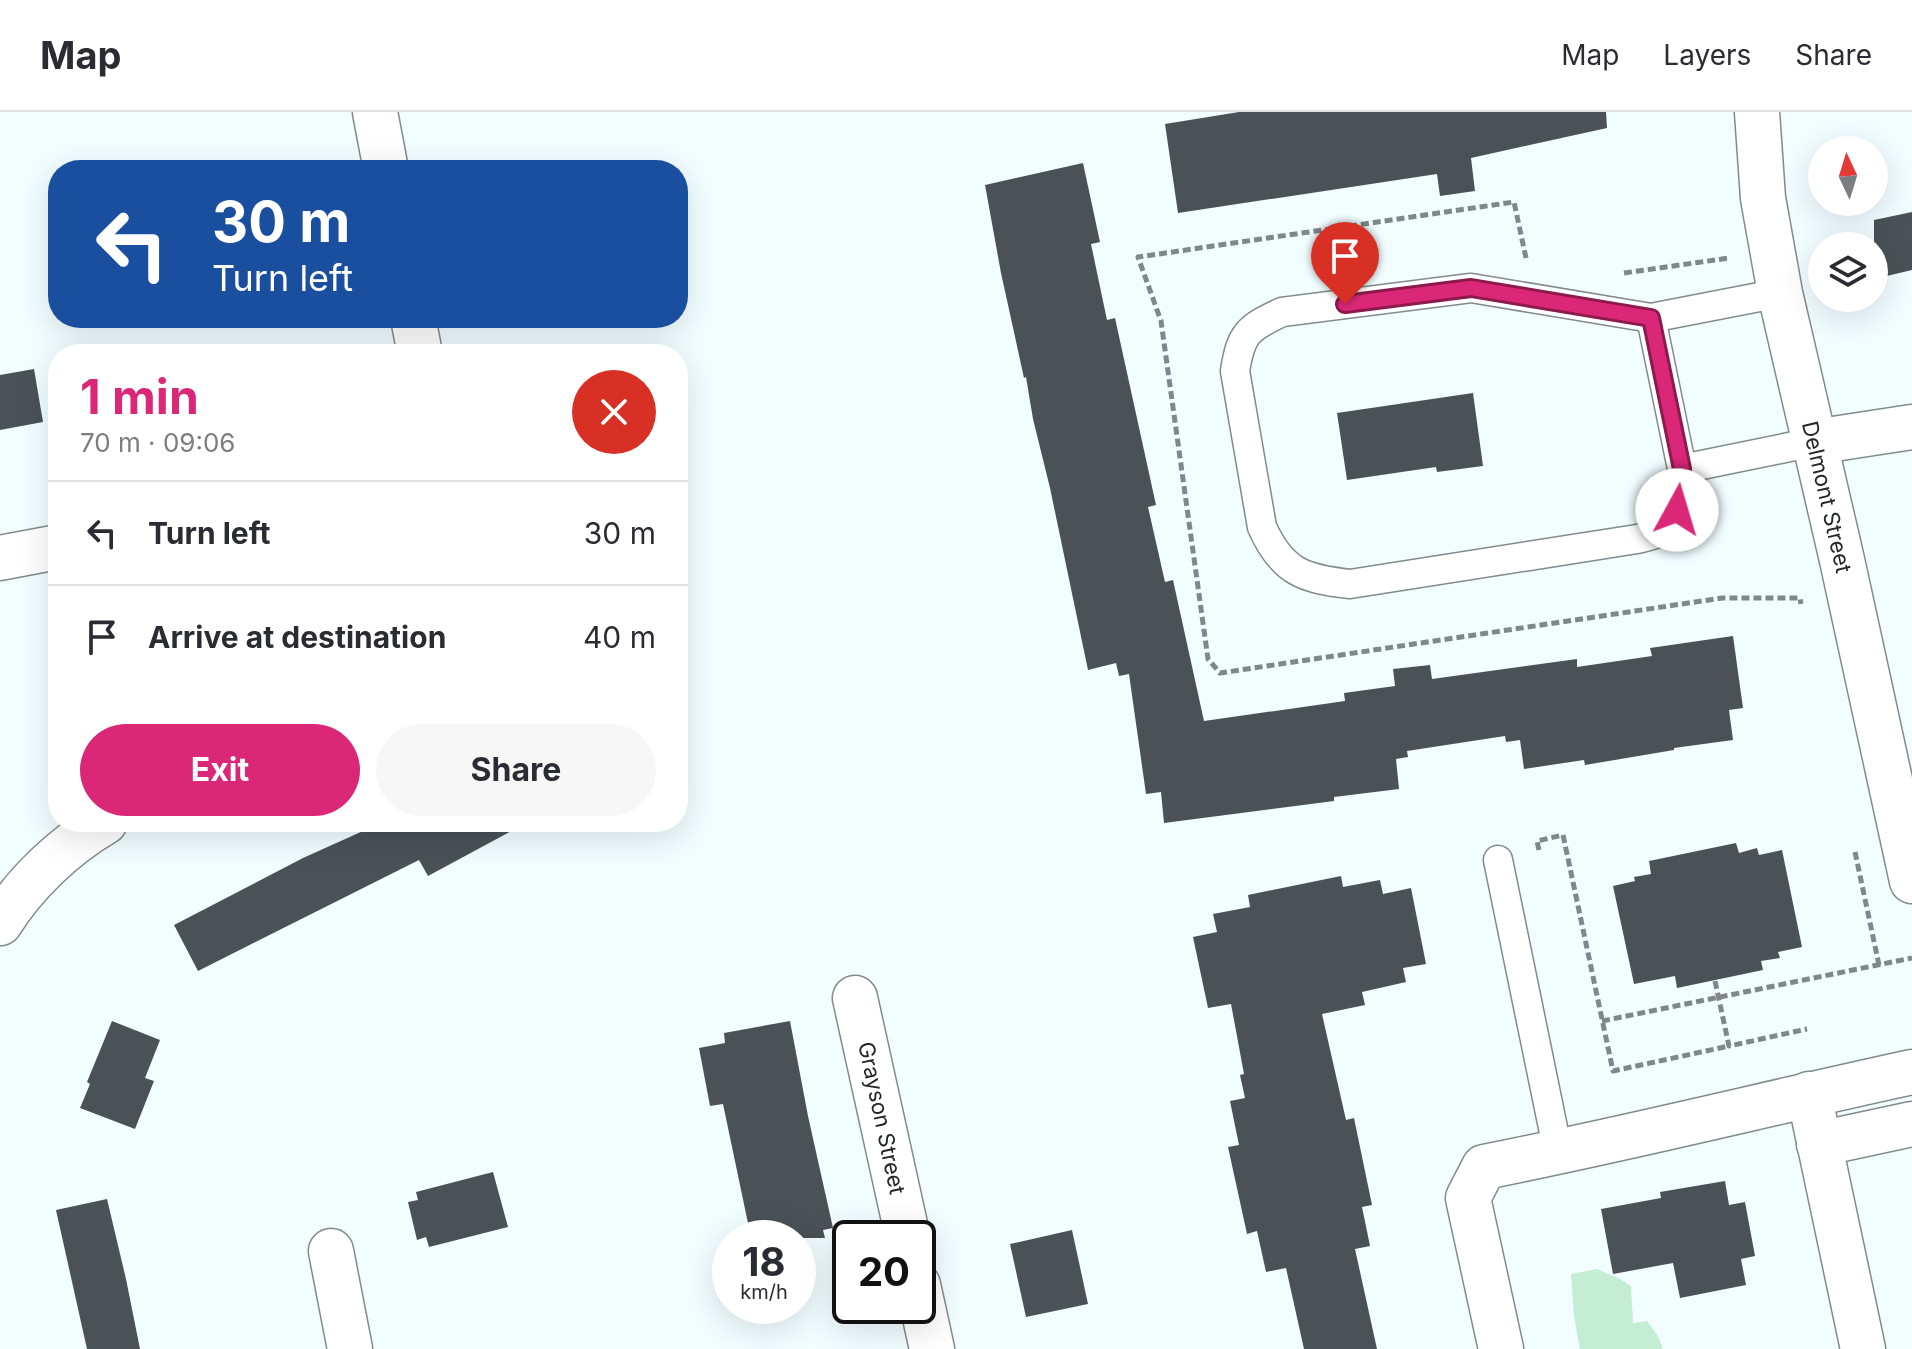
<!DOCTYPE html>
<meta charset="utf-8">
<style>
body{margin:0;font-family:Inter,sans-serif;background:#f7f7f7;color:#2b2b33;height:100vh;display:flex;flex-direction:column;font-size:30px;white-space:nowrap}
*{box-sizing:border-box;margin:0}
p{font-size:26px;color:#7c7c81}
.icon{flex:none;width:44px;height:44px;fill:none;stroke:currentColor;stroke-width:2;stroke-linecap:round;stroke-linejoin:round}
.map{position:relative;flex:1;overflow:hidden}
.panel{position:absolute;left:48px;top:232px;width:640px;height:488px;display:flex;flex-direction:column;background:#fff;border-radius:32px;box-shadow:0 8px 32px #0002}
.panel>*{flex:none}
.banner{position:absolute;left:48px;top:48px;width:640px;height:168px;border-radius:32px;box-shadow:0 8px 32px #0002;background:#1a4fa0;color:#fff;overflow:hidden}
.needle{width:52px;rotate:356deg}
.buttons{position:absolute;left:1808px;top:24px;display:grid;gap:16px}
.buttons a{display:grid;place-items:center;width:80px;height:80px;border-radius:50%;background:#fff;box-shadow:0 8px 32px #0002;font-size:40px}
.speed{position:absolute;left:712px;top:1108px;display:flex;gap:16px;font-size:40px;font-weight:700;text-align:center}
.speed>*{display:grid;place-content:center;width:104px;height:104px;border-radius:50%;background:#fff;box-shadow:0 8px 32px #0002;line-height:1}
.speed small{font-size:20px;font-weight:400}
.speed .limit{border:4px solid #111;border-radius:12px;background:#fff;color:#111}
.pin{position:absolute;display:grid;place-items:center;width:68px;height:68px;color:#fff;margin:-82px -34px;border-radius:50% 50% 50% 0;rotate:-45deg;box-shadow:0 0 8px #0007}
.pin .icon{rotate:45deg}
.me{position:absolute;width:88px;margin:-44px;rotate:6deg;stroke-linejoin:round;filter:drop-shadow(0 0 6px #0008)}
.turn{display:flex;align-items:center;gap:28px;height:168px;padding:0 32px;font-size:36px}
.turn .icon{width:104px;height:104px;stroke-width:2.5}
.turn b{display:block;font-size:56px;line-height:68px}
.round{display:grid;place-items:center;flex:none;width:84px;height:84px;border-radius:42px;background:#f7f7f7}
.head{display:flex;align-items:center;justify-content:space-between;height:136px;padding:0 32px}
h1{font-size:48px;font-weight:700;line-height:60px;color:#db2777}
.primary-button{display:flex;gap:16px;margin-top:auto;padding:16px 32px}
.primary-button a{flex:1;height:92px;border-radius:48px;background:#db2777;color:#fff;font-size:32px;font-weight:700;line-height:92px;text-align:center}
.primary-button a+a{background:#f7f7f7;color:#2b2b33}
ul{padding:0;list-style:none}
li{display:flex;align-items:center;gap:24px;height:104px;padding:0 32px;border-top:2px solid #e1e1e2}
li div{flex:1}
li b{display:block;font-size:30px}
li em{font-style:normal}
header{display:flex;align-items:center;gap:48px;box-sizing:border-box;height:112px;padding:0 40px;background:#fff;border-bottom:2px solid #e1e1e2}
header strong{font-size:38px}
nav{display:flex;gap:44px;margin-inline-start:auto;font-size:28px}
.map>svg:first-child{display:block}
.green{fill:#c5edd3}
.building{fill:#4a5257}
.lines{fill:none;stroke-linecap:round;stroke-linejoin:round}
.service-casing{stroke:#818b8c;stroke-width:31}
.minor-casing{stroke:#818b8c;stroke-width:47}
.path{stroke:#808789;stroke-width:5;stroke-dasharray:8 4;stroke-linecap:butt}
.service{stroke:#fff;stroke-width:28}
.minor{stroke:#fff;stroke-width:44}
.route-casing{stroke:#8e194d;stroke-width:20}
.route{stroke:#db2777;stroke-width:14}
.labels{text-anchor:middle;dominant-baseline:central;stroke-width:8;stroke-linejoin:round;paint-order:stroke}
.street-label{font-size:22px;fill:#232728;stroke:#fff}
</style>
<header>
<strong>Map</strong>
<nav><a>Map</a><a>Layers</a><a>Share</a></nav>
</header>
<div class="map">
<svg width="1912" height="1237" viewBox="0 0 1912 1237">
<rect width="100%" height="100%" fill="#f2fdff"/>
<path class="green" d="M1597 1157 1620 1167 1631 1174 1633 1211 1647 1209 1658 1224 1663 1237H1580L1574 1204 1571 1162Z"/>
<g class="building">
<path d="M1239 0H1606L1607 16 1471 46 1475 79 1440 84 1437 62 1178 101 1165 12Z"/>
<path d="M1083 51 1100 130 1091 132 1107 208 1115 206 1156 393 1148 395 1165 470 1173 468 1204 609 1345 589 1344 581 1395 574 1393 557 1430 553 1432 567 1577 547V555L1652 544 1650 536 1733 524 1743 596 1729 598 1733 628 1674 636V638L1585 653 1584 648 1524 657 1520 628 1506 630 1505 624 1407 639 1408 645 1396 647 1399 677 1334 685V689L1164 711 1161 680 1146 682 1129 562 1119 564 1116 551 1088 558 1050 376 1033 307 1026 265 1024 266 1001 161 985 73Z"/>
<path d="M1912 100V158L1874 167V108Z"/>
<path d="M34 257 43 310 0 318V263Z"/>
<path d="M1473 281 1483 354 1437 360 1436 355 1347 368 1337 301Z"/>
<path d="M383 710H528L428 764 419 748 198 859 174 813 303 746Z"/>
<path d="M1736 731 1739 741 1757 736 1759 743 1782 738 1802 835 1778 840 1780 846 1761 849 1763 858 1677 876 1675 864 1634 872 1613 774 1635 769 1634 765 1651 762 1649 749Z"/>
<path d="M1341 764 1343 775 1380 768 1383 782 1411 776 1426 852 1403 856 1406 870 1362 880 1365 893 1322 902 1346 1008 1354 1006 1372 1093 1362 1095 1370 1134 1355 1137 1377 1237H1304L1286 1156 1266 1160 1257 1119 1247 1122 1228 1035 1239 1033 1230 989 1245 986 1240 963 1244 962 1231 892 1208 896 1193 825 1217 820 1213 802 1250 795 1248 783Z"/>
<path d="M112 909 160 928 145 966 154 969 135 1017 80 996 90 972 87 970Z"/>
<path d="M790 909 808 1004 833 1116 823 1118 825 1126H758L755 1114 749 1116 723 992 710 994 699 936 725 931 724 921Z"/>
<path d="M493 1060 508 1115 429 1135 426 1125 417 1128 408 1090 418 1088 416 1080Z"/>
<path d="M1725 1069 1729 1093 1745 1090 1755 1144 1741 1147 1746 1173 1680 1186 1673 1151 1613 1162 1601 1097 1661 1086 1660 1080Z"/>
<path d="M107 1087 126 1167 140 1237H87L56 1098Z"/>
<path d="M1072 1118 1088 1192 1026 1205 1010 1132Z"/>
</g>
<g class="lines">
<g class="service-casing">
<g id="service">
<path d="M1780 181 1651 206 1471 176 1282 200C1248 216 1241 221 1235 259L1262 415C1282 460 1304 467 1350 472L1637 427C1645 425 1655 423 1662 419 1682 408 1679 378 1682 357L1814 330"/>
<path d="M1651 206 1682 357"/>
<path d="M1498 748 1558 1040"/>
</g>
</g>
<g class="minor-casing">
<g id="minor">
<path d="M375 0 386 58"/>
<path d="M1757 0 1763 86 1780 181 1842 448 1912 769"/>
<path d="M413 206 420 242"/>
<path d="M1814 330 1912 315"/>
<path d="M0 446 58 435"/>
<path d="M0 811C25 771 64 734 105 710"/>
<path d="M855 886 908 1126"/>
<path d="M1809 982 1863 1237"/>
<path d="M1819 1032 1912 1012"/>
<path d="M331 1139 350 1237"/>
<path d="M918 1173 932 1237"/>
<path d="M1501 1237 1468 1086 1484 1055C1627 1027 1769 991 1912 960"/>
</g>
</g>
<g class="path">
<path d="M1526 146 1514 90 1138 145 1161 209 1208 547 1220 561 1722 486H1800L1801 492"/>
<path d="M1624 161 1729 146"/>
<path d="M1539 738 1537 729 1563 723 1613 959 1729 934"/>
<path d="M1855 740 1879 853"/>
<path d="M1715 869 1729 934 1807 917"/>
<path d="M1602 909 1912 846"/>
</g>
<use href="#service" class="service"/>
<use href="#minor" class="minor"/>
</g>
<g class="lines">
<g class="route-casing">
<path id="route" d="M1345 192 1471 176 1651 206 1682 357 1677 398"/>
</g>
<use href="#route" class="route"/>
</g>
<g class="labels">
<g class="street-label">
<text transform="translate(1827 385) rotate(77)">Delmont Street</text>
<text transform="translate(882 1006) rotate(78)">Grayson Street</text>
</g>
</g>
</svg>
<div class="buttons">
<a><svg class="needle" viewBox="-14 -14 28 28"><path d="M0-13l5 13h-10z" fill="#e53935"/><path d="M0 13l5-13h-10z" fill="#7c7c81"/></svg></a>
<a><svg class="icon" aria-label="layers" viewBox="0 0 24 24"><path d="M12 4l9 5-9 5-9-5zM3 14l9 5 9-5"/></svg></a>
</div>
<div class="speed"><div>18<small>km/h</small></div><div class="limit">20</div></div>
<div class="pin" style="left:1345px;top:192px;background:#d93025"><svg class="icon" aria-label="arrive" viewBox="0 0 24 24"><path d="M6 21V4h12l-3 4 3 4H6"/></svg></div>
<svg class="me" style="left:1677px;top:398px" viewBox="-20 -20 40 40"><circle r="19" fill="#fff"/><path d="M0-13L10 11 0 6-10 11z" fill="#db2777"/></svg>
<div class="banner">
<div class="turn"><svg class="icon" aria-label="left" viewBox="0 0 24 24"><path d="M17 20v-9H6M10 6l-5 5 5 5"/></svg><div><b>30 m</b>Turn left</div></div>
</div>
<section class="panel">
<div class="head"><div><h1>1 min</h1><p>70 m · 09:06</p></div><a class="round" style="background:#d93025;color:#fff"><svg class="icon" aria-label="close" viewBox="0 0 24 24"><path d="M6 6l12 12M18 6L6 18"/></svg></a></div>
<ul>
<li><svg class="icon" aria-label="left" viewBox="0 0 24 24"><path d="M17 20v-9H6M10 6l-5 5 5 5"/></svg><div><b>Turn left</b></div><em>30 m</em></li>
<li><svg class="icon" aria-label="arrive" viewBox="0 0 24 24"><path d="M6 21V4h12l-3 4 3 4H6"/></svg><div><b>Arrive at destination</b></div><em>40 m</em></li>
</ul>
<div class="primary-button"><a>Exit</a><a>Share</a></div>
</section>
</div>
